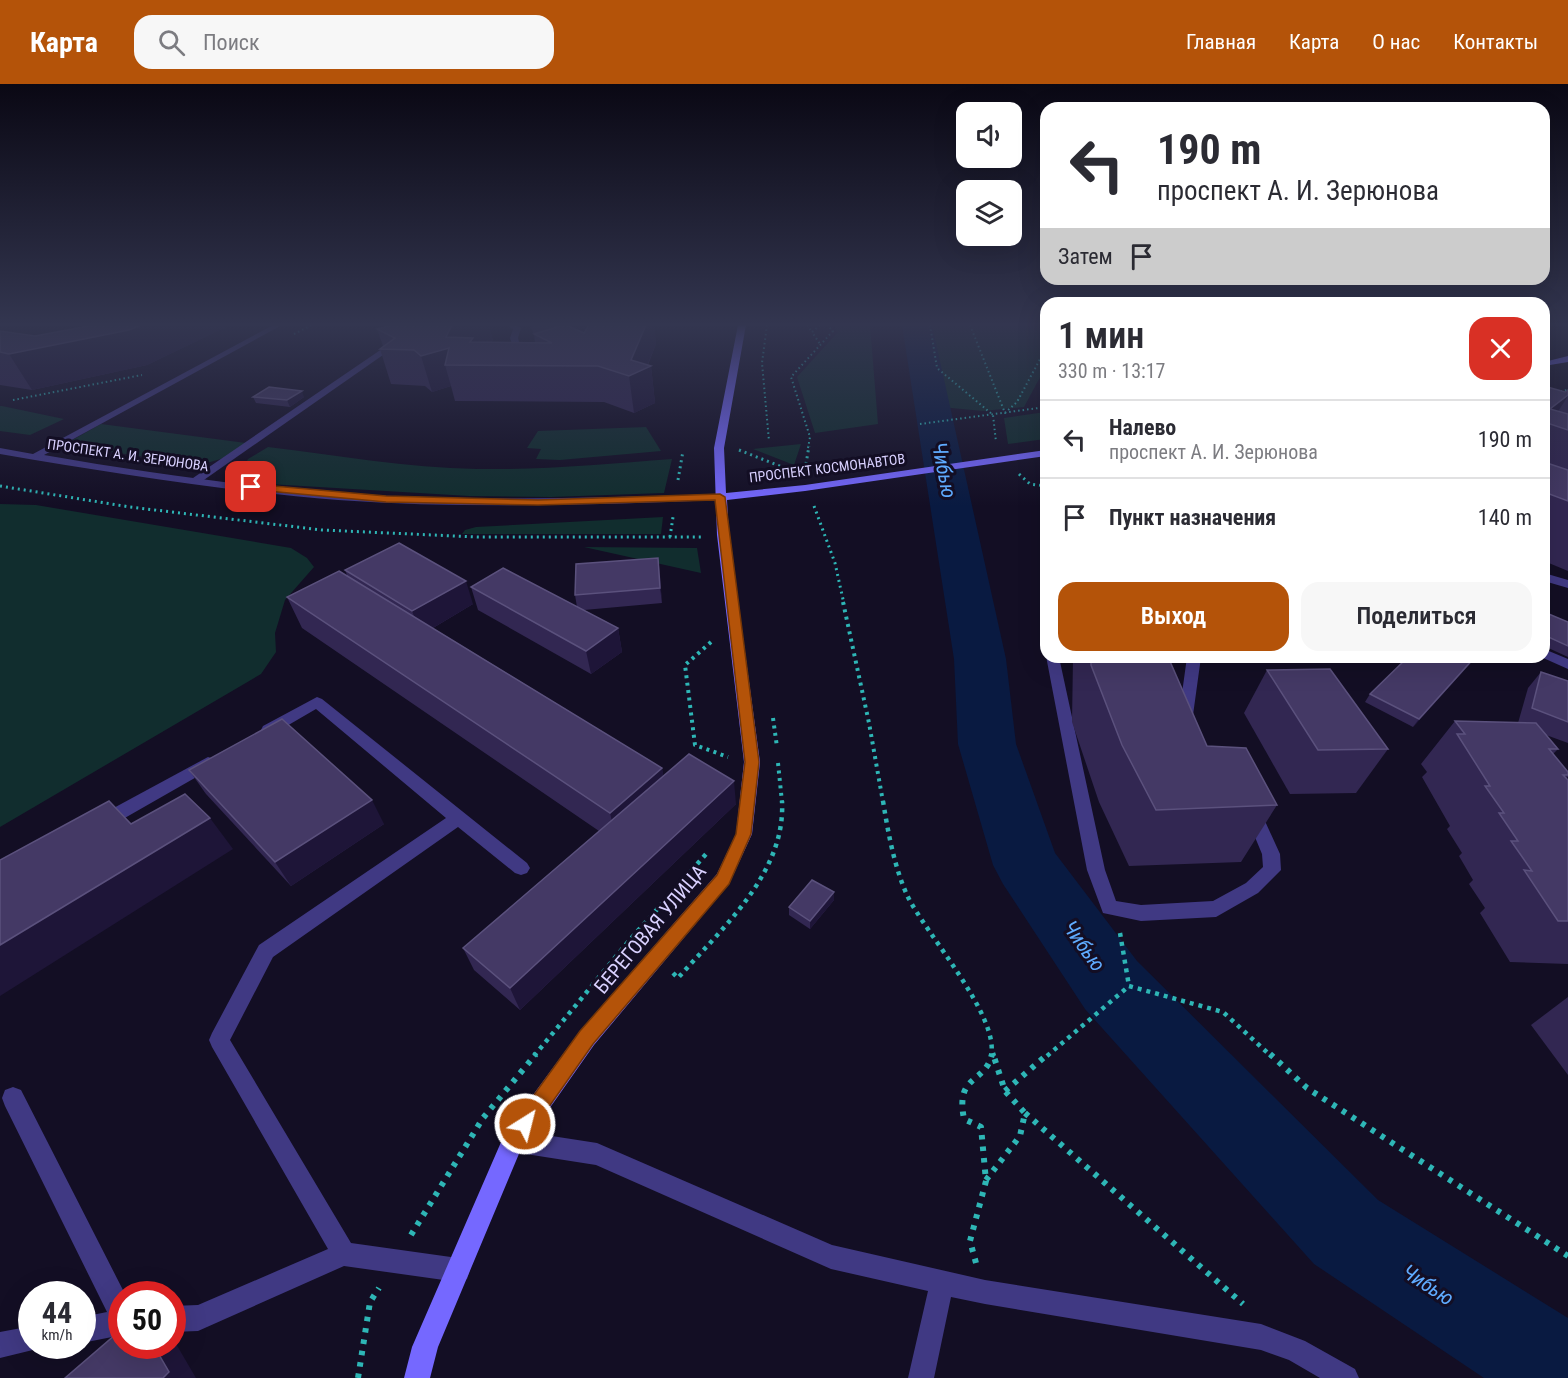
<!DOCTYPE html>
<html lang="ru">
<meta charset="utf-8">
<style>
body{margin:0;font-family:"Roboto Condensed",sans-serif;background:#f7f7f7;color:#2b2b33;height:100vh;display:flex;flex-direction:column;font-size:22px;white-space:nowrap}
*{box-sizing:border-box;margin:0}
p{font-size:20px;color:#7c7c81}
.icon{flex:none;width:33px;height:33px;fill:none;stroke:currentColor;stroke-width:2;stroke-linecap:round;stroke-linejoin:round}
.map{position:relative;flex:1;overflow:hidden}
.panel{position:absolute;left:1040px;top:213px;width:510px;height:366px;display:flex;flex-direction:column;background:#fff;border-radius:18px;box-shadow:0 6px 24px #0002}
.panel>*{flex:none}
.banner{position:absolute;left:1040px;top:18px;width:510px;height:183px;border-radius:18px;box-shadow:0 6px 24px #0002;background:#fff;color:#2b2b33;overflow:hidden}
.tools{position:absolute;left:956px;top:18px;display:grid;gap:12px}
.tools a{display:grid;place-items:center;width:66px;height:66px;border-radius:12px;background:#fff;box-shadow:0 6px 24px #0002;font-size:30px}
.speed{position:absolute;left:18px;top:1197px;display:flex;gap:12px;font-size:30px;font-weight:700;text-align:center}
.speed>*{display:grid;place-content:center;width:78px;height:78px;border-radius:50%;background:#fff;box-shadow:0 6px 24px #0002;line-height:1}
.speed small{font-size:15px;font-weight:400}
.speed .limit{border:9px solid #d22;background:#fff;color:#111}
.pin{position:absolute;display:grid;place-items:center;width:51px;height:51px;color:#fff;margin:-26px;border-radius:12px;box-shadow:0 3px 9px #0006}
.me{position:absolute;width:66px;margin:-33px;rotate:36deg;stroke-linejoin:round;filter:drop-shadow(0 0 4px #0008)}
.turn{display:flex;align-items:center;gap:21px;height:126px;padding:0 18px;font-size:27px}
.turn .icon{width:78px;height:78px;stroke-width:2.5}
.turn b{display:block;font-size:42px;line-height:51px}
.then{display:flex;align-items:center;height:57px;padding:0 18px;background:#0003;gap:12px;font-size:22px}
.round{display:grid;place-items:center;flex:none;width:63px;height:63px;border-radius:18px;background:#f7f7f7}
.overview{display:flex;align-items:center;justify-content:space-between;height:102px;padding:0 18px}
h1{font-size:36px;font-weight:600;line-height:45px}
.button{display:flex;gap:12px;margin-top:auto;padding:12px 18px}
.button a{flex:1;height:69px;border-radius:18px;background:#b45309;color:#fff;font-size:24px;font-weight:600;line-height:69px;text-align:center}
.button a+a{background:#f7f7f7;color:#2b2b33}
ul{padding:0;list-style:none}
li{display:flex;align-items:center;gap:18px;height:78px;padding:0 18px;border-top:2px solid #e1e1e2}
li div{flex:1}
li b{display:block;font-size:22px}
li em{font-style:normal}
header{display:flex;align-items:center;gap:36px;box-sizing:border-box;height:84px;padding:0 30px;background:#b45309;color:#fff}
header strong{font-size:28px}
nav{display:flex;gap:33px;margin-inline-start:auto;font-size:21px}
.search{width:420px;height:54px;background:#f7f7f7;display:flex;align-items:center;gap:15px;box-sizing:border-box;padding:0 21px;border-radius:18px;color:#7c7c81;font-size:22px}
.map>svg:first-child{display:block}
.green{fill:#112d2e}
.lines{fill:none;stroke-linecap:round;stroke-linejoin:round}
.river{fill:#091a41;fill-rule:evenodd}
.path-far4{stroke:#2eb6b6;stroke-width:2;stroke-dasharray:1.5 3;stroke-linecap:butt}
.path-far3{stroke:#2eb6b6;stroke-width:3;stroke-dasharray:2 4;stroke-linecap:butt}
.path-far2{stroke:#2eb6b6;stroke-width:4;stroke-dasharray:3 4.5;stroke-linecap:butt}
.path-far1{stroke:#2eb6b6;stroke-width:4.5;stroke-dasharray:4 5;stroke-linecap:butt}
.path{stroke:#2eb6b6;stroke-width:6;stroke-dasharray:4.5 7;stroke-linecap:butt}
.lane{fill:#403983;fill-rule:evenodd}
.street{fill:#403983;fill-rule:evenodd}
.secondary{fill:#7568ff;fill-rule:evenodd}
.wall{fill:#322752}
.shaded-wall{fill:#1e1538}
.building{fill:#443965;stroke:#5b517d;stroke-width:1.5}
.route{fill:#b45309;stroke:#753606;stroke-width:1.5}
.labels{text-anchor:middle;dominant-baseline:central;stroke-width:6;stroke-linejoin:round;paint-order:stroke}
.far-street-label{font-size:14px;fill:#d9d1ff;stroke:#130e24}
.near-street-label{font-size:20px;fill:#d9d1ff;stroke:#130e24}
.near-water-label{font-size:21px;font-style:italic;fill:#5fabff;stroke:#130e24}
</style>
<header>
<strong>Карта</strong>
<div class="search"><svg class="icon" aria-label="search" viewBox="0 0 24 24"><circle cx="10" cy="10" r="6"/><path d="M15 15l6 6"/></svg>Поиск</div>
<nav><a>Главная</a><a>Карта</a><a>О нас</a><a>Контакты</a></nav>
</header>
<div class="map">
<svg width="1568" height="1294" viewBox="0 0 1568 1294">
<rect width="100%" height="100%" fill="#130e24"/>
<g class="green">
<path d="M833 241H870L878 340 815 349 797 293 838 248Z"/>
<path d="M924 241H1045V284L1024 323 983 327 941 323Z"/>
<path d="M0 322H2L64 335 30 351 0 347Z"/>
<path d="M1045 328V355L1008 360 1004 334Z"/>
<path d="M101 340 246 359 224 374 200 381 71 362 67 359Z"/>
<path d="M646 343 661 367 560 376 536 375 541 365 527 364 538 347Z"/>
<path d="M801 360 794 381 753 365Z"/>
<path d="M268 363C337 371 407 384 477 385 542 386 607 380 672 375L664 409 551 413 469 412 269 400 248 391 243 385 248 375Z"/>
<path d="M0 420 36 421 291 464 307 474 314 483 285 516 275 549 276 568 261 590 0 743Z"/>
<path d="M663 433 661 450H462L465 446 476 443Z"/>
<path d="M584 463 697 464 701 489Z"/>
</g>
<g class="lines">
<path class="river" d="M902 241H932L1006 575 1016 660 1055 769 1137 877 1378 1116 1568 1234V1294H1484L1314 1180 1085 925 1003 800 993 781 958 660 954 575Z"/>
<g class="path-far4">
<path d="M767 241 762 279 769 357"/>
<path d="M807 241 812 248"/>
<path d="M820 241 812 248 820 260"/>
<path d="M930 241 937 284 993 331 996 358"/>
<path d="M970 241 1005 329 1017 318 1046 264"/>
<path d="M294 250 312 241"/>
<path d="M1556 308 1568 306"/>
<path d="M13 316 142 291"/>
<path d="M920 340 1046 323"/>
<path d="M808 364 810 353 791 293 833 247 827 241"/>
</g>
<g class="path-far3">
<path d="M739 366 790 386"/>
<path d="M805 386 809 362"/>
<path d="M1019 390 1030 400 1046 402"/>
<path d="M678 396 683 367"/>
<path d="M0 402 130 423 322 446 477 453H701"/>
<path d="M814 422 835 479 844 520"/>
<path d="M670 453 673 433"/>
</g>
<g class="path-far2">
<path d="M843 518 869 639 883 718"/>
<path d="M711 558 685 581 695 661 728 673"/>
<path d="M773 634 777 663"/>
<path d="M778 679 782 718"/>
</g>
<g class="path-far1">
<path d="M883 717C888 748 894 782 907 811 925 849 1000 932 991 972"/>
<path d="M1120 849 1129 902"/>
<path d="M673 889 678 894C722 844 786 789 782 717"/>
<path d="M1129 902 1223 928 1271 972"/>
<path d="M993 969 994 972"/>
<path d="M534 972 628 858 707 769"/>
<path d="M1047 972 1129 902"/>
</g>
<g class="path">
<path d="M1270 970 1307 1004 1568 1172"/>
<path d="M1005 1007 1048 970"/>
<path d="M1025 1029 1243 1220"/>
<path d="M986 1096 1020 1052 1025 1029 1005 1007 993 970"/>
<path d="M411 1151 483 1034 536 970"/>
<path d="M976 1179 970 1157 986 1097 981 1043 964 1035C955 989 985 1001 992 970"/>
<path d="M358 1294 370 1218 379 1204"/>
</g>
<g class="lane">
<path d="M417 241H426L201 398H193V394Z"/>
<path d="M507 241H516L521 244 518 254 525 280 518 278 510 254 513 245Z"/>
<path d="M1544 489 1568 496V504L1544 497Z"/>
<path d="M1544 565 1568 575V585L1541 573H1544Z"/>
<path d="M1046 572 1059 573 1105 786 1116 817 1141 821 1213 817 1246 799 1263 783 1262 770 1245 729 1247 724 1253 723 1259 724 1280 770 1281 786 1258 809 1216 833 1141 837 1103 829 1087 786Z"/>
<path d="M1187 573H1201L1193 631 1195 635 1188 640 1183 639 1179 631Z"/>
<path d="M317 613 322 615 527 779 530 784 527 789 521 791 515 789 458 743 273 873 230 956 351 1159 458 1174 467 1177 470 1186 467 1195 458 1198 344 1182 198 1247 172 1248V1222L198 1221 328 1165 212 963 209 956 212 949 259 861 446 734 316 625 273 650H263L261 646 263 642Z"/>
<path d="M208 673 214 675 216 679 214 683 109 743 103 744 97 743 95 738 97 733Z"/>
<path d="M13 1003 21 1006 125 1210H122V1251L82 1259V1233L107 1228 5 1022 2 1014 5 1006Z"/>
<path d="M513 1046 597 1059 832 1161 985 1196 1261 1240 1305 1257 1355 1285 1359 1294H1320L1289 1276 1261 1266 985 1220 951 1213 934 1294H908L928 1207 831 1185 596 1081 513 1068 505 1065 502 1057 505 1049Z"/>
<path d="M32 1242V1262H42L41 1264 0 1274V1248Z"/>
</g>
<path class="street" d="M273 241H282L44 371C142 388 239 402 338 409 465 418 593 414 720 410L725 413 720 416C593 421 465 425 338 416 224 407 112 389 0 370V364L33 370Z"/>
<g class="secondary">
<path d="M738 241H746L724 364 726 409 805 401 1046 366V372L805 407 727 416 729 451 760 678 752 750 729 800 594 961 521 1065 438 1263 430 1294H404L412 1263 505 1049 580 947 717 790 736 750 744 678 717 451 714 364Z"/>
<path d="M1568 272V278L1544 282V278Z"/>
</g>
</g>
<g class="wall">
<path d="M94 241H230L147 281 32 306 0 301V247L35 252Z"/>
<path d="M393 241H489L493 257 486 259H535L534 250H535L533 249 531 241H587V243L582 248 584 249 589 241H654L656 260 648 281 651 282 655 319 634 329 604 318 455 317 451 302 432 308 425 302 391 300 380 265 383 262 377 245Z"/>
<path d="M1544 302 1565 308 1568 306V487L1544 477Z"/>
<path d="M253 313H304L290 323 256 319Z"/>
<path d="M658 474 662 519 584 526 618 544 622 568 591 590 478 526 471 503 577 523 575 511Z"/>
<path d="M345 486 473 520 433 544 662 684 663 692 736 720 520 926 474 886 463 864 599 747 302 544 287 513 347 491Z"/>
<path d="M1544 528 1568 539V573L1544 562Z"/>
<path d="M1073 573H1169V575L1207 662 1277 721 1241 778 1129 782 1099 718 1072 638Z"/>
<path d="M1408 573H1476L1413 643 1365 618 1370 610Z"/>
<path d="M1267 586 1388 665 1356 709 1290 710 1244 629Z"/>
<path d="M1541 588 1568 597V659L1546 651 1558 665 1553 670 1568 688V693L1566 694 1568 696V880L1510 878 1480 829 1485 824 1469 800 1473 796 1459 772 1462 769 1447 745 1450 742 1422 693 1427 688 1421 680 1455 637 1518 639 1528 604Z"/>
<path d="M189 686 384 740 291 802 206 710Z"/>
<path d="M834 808V816L810 845 789 831V823Z"/>
<path d="M1568 913V991L1531 941Z"/>
</g>
<g class="shaded-wall">
<path d="M141 241H230L147 281 32 306 9 270Z"/>
<path d="M452 241H489L493 257 475 262 445 281 451 302 432 308 421 272 446 253Z"/>
<path d="M575 241H587V243L574 256 572 243Z"/>
<path d="M646 241H654L656 260 646 284 651 282 655 319 634 329 629 292 631 276Z"/>
<path d="M302 307 304 313 290 323 287 316Z"/>
<path d="M1568 311V312L1550 340V325Z"/>
<path d="M658 474 660 489 662 519 660 504Z"/>
<path d="M466 497 473 520 421 551 412 527Z"/>
<path d="M618 544 622 568 591 590 586 567Z"/>
<path d="M1475 573H1476L1413 643 1419 635Z"/>
<path d="M662 684 667 715 617 759 610 729Z"/>
<path d="M734 697 736 720 520 926 510 904Z"/>
<path d="M372 716 384 740 291 802 275 778Z"/>
<path d="M210 734 233 765 0 912V861Z"/>
<path d="M834 808V816L810 845V837Z"/>
<path d="M172 1253 196 1294H163L154 1262H172Z"/>
</g>
<g class="building">
<path d="M94 241H141L129 246 9 270 0 268V247L35 252Z"/>
<path d="M393 241H452L446 253 473 254 470 258 552 259 534 250 564 241H566L584 249 589 241H646L631 276 651 282 629 292 598 282 445 281 449 264 421 272 414 266 380 265 395 254 377 245Z"/>
<path d="M1544 302 1565 308 1568 306V311L1550 325 1568 330V346L1544 338Z"/>
<path d="M269 303 302 307 287 316 253 313Z"/>
<path d="M1544 378 1568 386V417L1544 408Z"/>
<path d="M399 459 466 497 412 527 345 486Z"/>
<path d="M658 474 660 504 575 511 576 480Z"/>
<path d="M503 484 618 544 586 567 471 503Z"/>
<path d="M339 487 662 684 610 729 287 513Z"/>
<path d="M1544 528 1568 538V562L1544 551Z"/>
<path d="M1091 573H1169V575L1207 662 1246 664 1277 721 1156 726 1122 661 1091 581Z"/>
<path d="M1408 573H1475L1419 635 1370 610Z"/>
<path d="M1330 585 1388 665 1318 666 1267 586Z"/>
<path d="M1541 588 1568 597V638L1532 624Z"/>
<path d="M282 635 372 716 275 778 189 686Z"/>
<path d="M1455 637 1536 639 1558 665H1549L1568 688V691H1563L1568 696V837H1558L1524 786 1532 787 1511 757H1518L1499 729H1504L1485 702H1490L1457 650H1465Z"/>
<path d="M689 670 734 697 510 904 463 864Z"/>
<path d="M185 710 210 734 0 861V776L109 717 131 740Z"/>
<path d="M812 796 834 808 810 837 789 823Z"/>
<path d="M122 1245V1262H154L169 1288 163 1294H65Z"/>
</g>
<linearGradient id="sky" x2="0" y2="1"><stop stop-color="#0a0814"/><stop offset="0.57" stop-color="#333650"/><stop offset="1" stop-color="#333650" stop-opacity="0"/></linearGradient>
<rect width="1568" height="422" fill="url(#sky)"/>
<path class="route" d="M251 400 386 412 538 416 720 410 725 413 759 678 751 750 729 800 593 960 532 1047 525 1050 518 1047 515 1040 518 1033 580 947 717 791 736 750 745 678 715 416 538 421 386 418 247 405 246 403Z"/>
<g class="labels">
<g class="far-street-label">
<text transform="translate(128 371) rotate(8)">ПРОСПЕКТ А. И. ЗЕРЮНОВА</text>
<text transform="translate(827 384) rotate(-7)">ПРОСПЕКТ КОСМОНАВТОВ</text>
</g>
<g class="near-street-label">
<text transform="translate(650 845) rotate(-50)">БЕРЕГОВАЯ УЛИЦА</text>
</g>
<g class="near-water-label">
<text transform="translate(944 386) rotate(79)">Чибью</text>
<text transform="translate(1084 862) rotate(55)">Чибью</text>
<text transform="translate(1428 1201) rotate(33)">Чибью</text>
</g>
</g>
</svg>
<div class="tools">
<a><svg class="icon" aria-label="sound" viewBox="0 0 24 24"><path d="M4 9h4l5-4v14l-5-4H4zM17 9q2 3 0 6"/></svg></a>
<a><svg class="icon" aria-label="layers" viewBox="0 0 24 24"><path d="M12 4l9 5-9 5-9-5zM3 14l9 5 9-5"/></svg></a>
</div>
<div class="speed"><div>44<small>km/h</small></div><div class="limit">50</div></div>
<div class="pin" style="left:251px;top:403px;background:#d93025"><svg class="icon" aria-label="arrive" viewBox="0 0 24 24"><path d="M6 21V4h12l-3 4 3 4H6"/></svg></div>
<svg class="me" style="left:525px;top:1040px" viewBox="-20 -20 40 40"><circle r="17" fill="#b45309" stroke="#fff" stroke-width="3"/><path d="M0-11L8 9 0 5-8 9z" fill="#fff"/></svg>
<div class="banner">
<div class="turn"><svg class="icon" aria-label="left" viewBox="0 0 24 24"><path d="M17 20v-9H6M10 6l-5 5 5 5"/></svg><div><b>190 m</b>проспект А. И. Зерюнова</div></div>
<div class="then">Затем<svg class="icon" aria-label="arrive" viewBox="0 0 24 24"><path d="M6 21V4h12l-3 4 3 4H6"/></svg></div>
</div>
<section class="panel">
<div class="overview"><div><h1>1 мин</h1><p>330 m · 13:17</p></div><a class="round" style="background:#d93025;color:#fff"><svg class="icon" aria-label="close" viewBox="0 0 24 24"><path d="M6 6l12 12M18 6L6 18"/></svg></a></div>
<ul>
<li><svg class="icon" aria-label="left" viewBox="0 0 24 24"><path d="M17 20v-9H6M10 6l-5 5 5 5"/></svg><div><b>Налево</b><p>проспект А. И. Зерюнова</p></div><em>190 m</em></li>
<li><svg class="icon" aria-label="arrive" viewBox="0 0 24 24"><path d="M6 21V4h12l-3 4 3 4H6"/></svg><div><b>Пункт назначения</b></div><em>140 m</em></li>
</ul>
<div class="button"><a>Выход</a><a>Поделиться</a></div>
</section>
</div>
